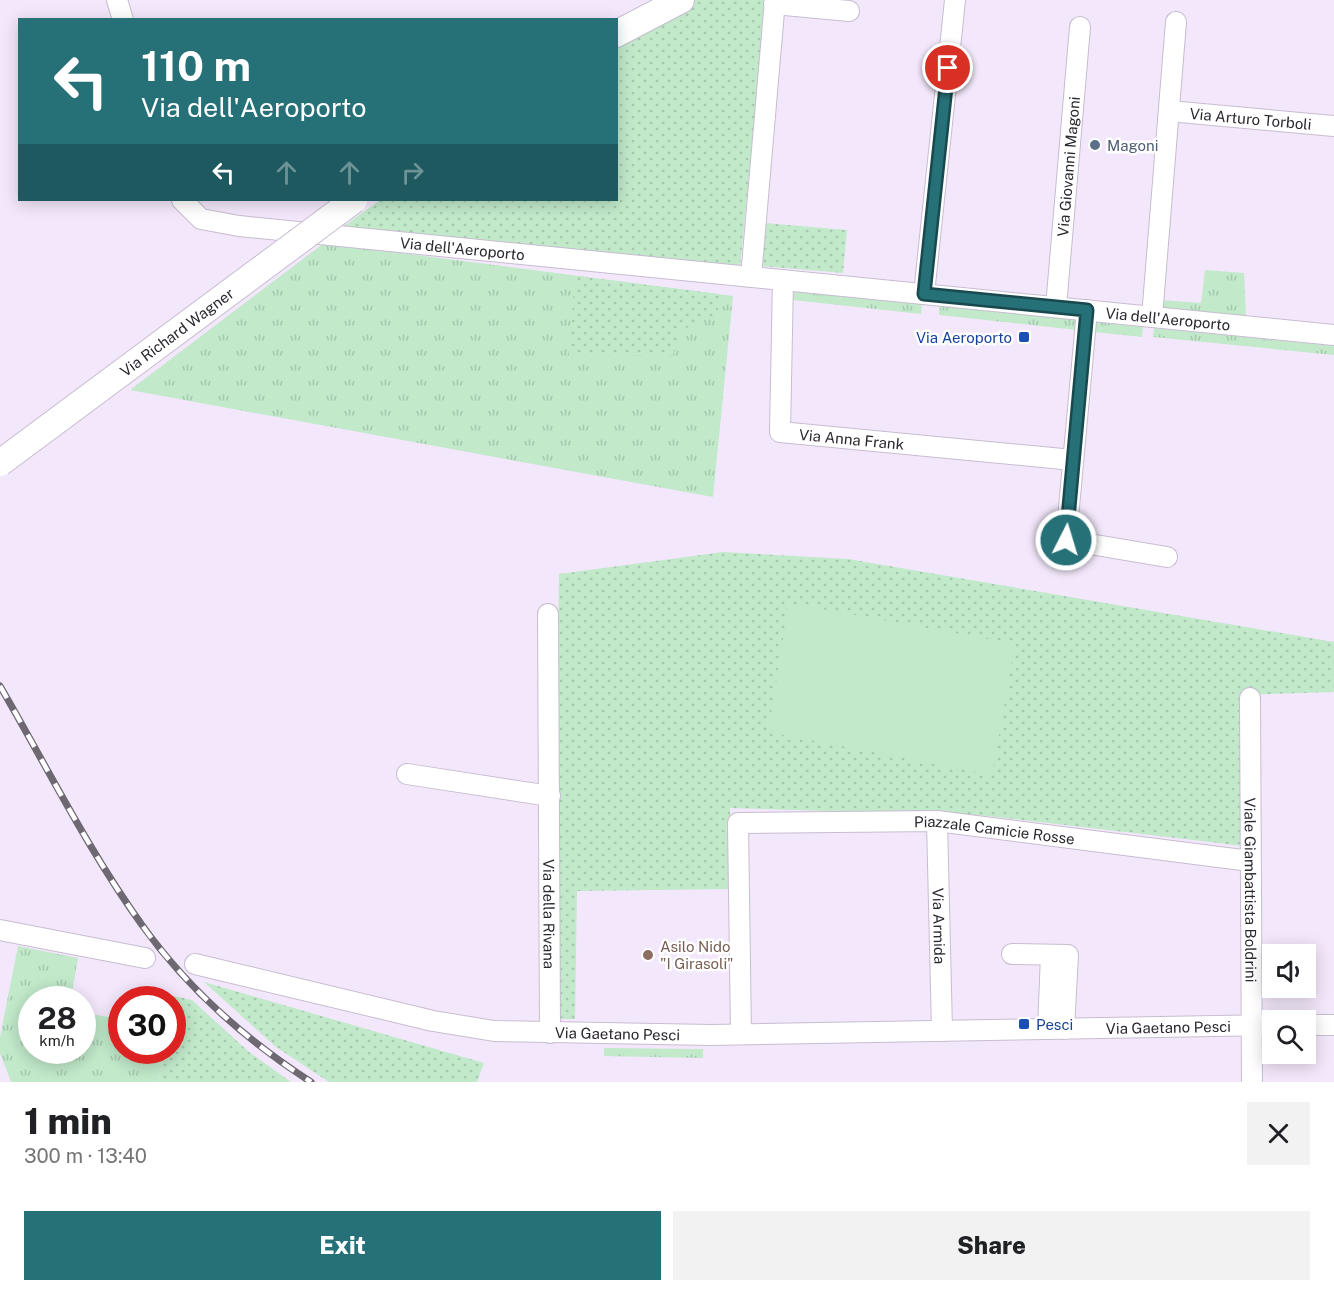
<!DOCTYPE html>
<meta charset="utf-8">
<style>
body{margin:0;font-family:"Public Sans",sans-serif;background:#f2f2f2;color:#202124;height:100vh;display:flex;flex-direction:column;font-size:22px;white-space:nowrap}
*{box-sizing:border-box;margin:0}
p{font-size:20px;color:#757577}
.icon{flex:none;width:33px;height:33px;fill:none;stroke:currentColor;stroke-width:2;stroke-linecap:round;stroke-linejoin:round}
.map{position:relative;height:1082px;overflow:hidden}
.sheet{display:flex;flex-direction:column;background:#fff;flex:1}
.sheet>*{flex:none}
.banner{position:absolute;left:18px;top:18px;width:600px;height:183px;border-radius:0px;box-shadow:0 3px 15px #0003;background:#267078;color:#fff;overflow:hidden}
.controls{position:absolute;left:1262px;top:944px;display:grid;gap:12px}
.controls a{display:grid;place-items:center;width:54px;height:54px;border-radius:0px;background:#fff;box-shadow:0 3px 15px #0003;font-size:30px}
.speed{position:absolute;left:18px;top:986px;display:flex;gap:12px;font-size:30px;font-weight:700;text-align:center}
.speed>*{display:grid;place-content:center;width:78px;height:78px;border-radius:50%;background:#fff;box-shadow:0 3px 15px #0003;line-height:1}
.speed small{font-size:15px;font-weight:400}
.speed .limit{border:9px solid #d22;background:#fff;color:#111}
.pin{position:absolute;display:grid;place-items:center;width:51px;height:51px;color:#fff;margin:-26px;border:3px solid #fff;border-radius:50%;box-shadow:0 2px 6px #0007}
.me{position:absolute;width:66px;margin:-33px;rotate:5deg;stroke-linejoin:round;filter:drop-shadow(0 0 4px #0008)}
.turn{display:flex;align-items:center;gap:21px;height:126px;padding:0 24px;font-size:27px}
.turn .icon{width:78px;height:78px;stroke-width:2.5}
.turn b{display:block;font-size:42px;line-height:51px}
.lanes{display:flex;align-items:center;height:57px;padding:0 24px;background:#0003;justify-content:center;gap:30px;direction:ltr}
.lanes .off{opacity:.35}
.round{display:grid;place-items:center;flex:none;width:63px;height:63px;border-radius:0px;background:#f2f2f2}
.headline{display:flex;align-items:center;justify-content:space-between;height:102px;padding:0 24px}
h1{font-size:36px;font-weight:800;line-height:45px}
.primary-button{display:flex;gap:12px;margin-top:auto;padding:12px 24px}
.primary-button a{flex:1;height:69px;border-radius:0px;background:#267078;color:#fff;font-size:24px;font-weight:800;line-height:69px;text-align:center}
.primary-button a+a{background:#f2f2f2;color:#202124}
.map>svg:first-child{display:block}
.grass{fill:url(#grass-tufts)}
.park{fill:url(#park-dots)}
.pitch{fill:#c1e9ca}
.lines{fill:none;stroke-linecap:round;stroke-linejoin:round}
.minor-casing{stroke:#c8bdd0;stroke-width:22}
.major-casing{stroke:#c8bdd0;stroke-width:28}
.minor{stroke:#fff;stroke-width:20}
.major{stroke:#fff;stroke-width:26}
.rail-casing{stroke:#6e6873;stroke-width:7}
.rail{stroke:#fff;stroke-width:4.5;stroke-dasharray:14;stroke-linecap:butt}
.major-bridge-casing{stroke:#c8bdd0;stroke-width:28;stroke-linecap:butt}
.major-bridge{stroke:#fff;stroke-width:26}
.route-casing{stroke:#19494e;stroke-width:15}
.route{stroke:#267078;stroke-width:10}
.service-dot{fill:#5c6f8a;stroke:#fff;stroke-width:2}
.transit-dot{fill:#1a4fb4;stroke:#fff;stroke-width:2}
.education-dot{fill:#8d6e63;stroke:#fff;stroke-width:2}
.labels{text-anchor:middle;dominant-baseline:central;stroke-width:5;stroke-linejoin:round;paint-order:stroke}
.street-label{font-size:15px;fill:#2b272e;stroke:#fff}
.service-label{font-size:15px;fill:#4e5e75;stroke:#fff;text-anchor:start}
.transit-label{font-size:15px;fill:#164399;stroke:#fff;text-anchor:end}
.education-label{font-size:15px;fill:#785e54;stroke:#fff;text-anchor:start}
</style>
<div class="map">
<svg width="1334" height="1082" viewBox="0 0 1334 1082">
<defs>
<pattern id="grass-tufts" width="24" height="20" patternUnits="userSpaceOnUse" patternTransform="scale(1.5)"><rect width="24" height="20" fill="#c1e9ca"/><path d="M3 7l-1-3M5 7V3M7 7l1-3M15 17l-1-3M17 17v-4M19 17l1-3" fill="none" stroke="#a6c8ae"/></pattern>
<pattern id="park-dots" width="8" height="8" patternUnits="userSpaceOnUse" patternTransform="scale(1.5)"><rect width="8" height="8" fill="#c1e9ca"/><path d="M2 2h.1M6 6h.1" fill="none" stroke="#a6c8ae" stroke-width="1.8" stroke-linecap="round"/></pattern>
</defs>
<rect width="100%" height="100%" fill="#f3e8fb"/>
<g class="grass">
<path d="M324 243 733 296 713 497 130 390Z"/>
<path d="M1205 270 1244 273 1246 316 1160 309V300L1201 303Z"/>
<path d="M794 289 922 303 921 314 793 300Z"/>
<path d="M940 304 1078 319 1077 330 939 315Z"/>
<path d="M1095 322 1143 327 1142 337 1094 332Z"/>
<path d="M1154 328 1334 346V355L1153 337Z"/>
<path d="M18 946 78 958 71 999H32V1050H82L83 1013 121 1019 122 1050H163L159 1082H11L0 1053V1037Z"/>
<path d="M604 1048 703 1049V1058L604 1056Z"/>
</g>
<g class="park">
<path d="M695 0H766L740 268 340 229 380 200H616L617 41Z"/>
<path d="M765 223 847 230 843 273 761 266Z"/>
<path d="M575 276 719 294 717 316 681 330 673 355 569 356Z"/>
<path d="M723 552 848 559 1334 642V692L1241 695 1244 846 989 816 730 808 733 889 577 891 575 1019H555V811L559 574Z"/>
<path d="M204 982 484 1063 477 1082H329L276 1047Z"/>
<path d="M156 992 192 1000 249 1052 291 1082H159L163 1050H172V999H154Z"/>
</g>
<path class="pitch" d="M789 603 1015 644 992 775 768 732Z"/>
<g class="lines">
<g class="minor-casing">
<g id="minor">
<path d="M117 0 123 20"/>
<path d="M774 4 849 11"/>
<path id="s1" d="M1169 111 1334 126"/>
<path id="s2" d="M182 200 201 219 239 226 1334 335"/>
<path d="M751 277 775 0"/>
<path id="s3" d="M783 280 780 432 1073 460"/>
<path d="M924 294 955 0"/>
<path id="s4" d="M1056 307 1080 27"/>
<path d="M1087 310 1066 540 1167 557"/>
<path d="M1152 317 1176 22"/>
<path id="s5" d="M548 614 550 1033"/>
<path id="s6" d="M1250 698 1252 1082"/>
<path d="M407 774 550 796"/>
<path id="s7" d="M937 821 942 1031"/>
<path d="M0 930 145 958"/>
<path d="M1012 954 1068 955 1064 1029"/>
<path id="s8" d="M195 964 433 1021 494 1031 711 1035 1272 1025"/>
<path d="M1305 1025H1334"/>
<path d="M1048 1029 1051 955"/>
<path id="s9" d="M741 1034 738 823 937 821 1250 861"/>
</g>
</g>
<g class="major-casing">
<path id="major" d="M616 34 681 0"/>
</g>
<use href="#minor" class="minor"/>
<use href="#major" class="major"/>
<g class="rail-casing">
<path id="rail" d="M0 686C46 765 88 850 142 925 187 988 246 1040 311 1082"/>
</g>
<use href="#rail" class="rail"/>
<g class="major-bridge-casing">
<g id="major-bridge">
<path id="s10" d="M0 463 354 200"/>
</g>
</g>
<use href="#major-bridge" class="major-bridge"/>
</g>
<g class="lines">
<g class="route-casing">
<path id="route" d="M948 68 924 294 1087 310 1066 540"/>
</g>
<use href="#route" class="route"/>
</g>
<circle class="service-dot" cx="1095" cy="145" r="6"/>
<g class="transit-dot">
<rect x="1018" y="331" width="12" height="12" rx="3"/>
<rect x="1018" y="1018" width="12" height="12" rx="3"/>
</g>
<circle class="education-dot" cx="648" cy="955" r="6"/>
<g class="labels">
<g class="street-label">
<text stroke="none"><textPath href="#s1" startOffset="82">Via Arturo Torboli</textPath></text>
<text stroke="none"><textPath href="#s4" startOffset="141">Via Giovanni Magoni</textPath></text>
<text stroke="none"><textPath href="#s2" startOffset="290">Via dell'Aeroporto</textPath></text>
<text stroke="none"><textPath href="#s2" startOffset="999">Via dell'Aeroporto</textPath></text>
<text stroke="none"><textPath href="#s10" startOffset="220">Via Richard Wagner</textPath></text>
<text stroke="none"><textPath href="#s3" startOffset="224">Via Anna Frank</textPath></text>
<text stroke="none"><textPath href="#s9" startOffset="468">Piazzale Camicie Rosse</textPath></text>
<text stroke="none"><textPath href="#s6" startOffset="192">Viale Giambattista Boldrini</textPath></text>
<text stroke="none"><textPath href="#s5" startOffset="300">Via della Rivana</textPath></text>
<text stroke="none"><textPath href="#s7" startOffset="105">Via Armida</textPath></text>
<text stroke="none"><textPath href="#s8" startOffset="981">Via Gaetano Pesci</textPath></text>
<text stroke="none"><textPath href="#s8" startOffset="430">Via Gaetano Pesci</textPath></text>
</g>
<g class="service-label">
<text x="1107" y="145">Magoni</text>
</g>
<g class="transit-label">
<text x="1012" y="337">Via Aeroporto</text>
<text x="1036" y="1024" text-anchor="start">Pesci</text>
</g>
<g class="education-label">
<text x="660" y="946">Asilo Nido<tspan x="660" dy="17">"I Girasoli"</tspan></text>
</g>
</g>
</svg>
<div class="controls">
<a><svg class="icon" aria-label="sound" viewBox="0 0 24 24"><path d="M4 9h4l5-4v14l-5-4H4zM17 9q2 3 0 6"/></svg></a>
<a><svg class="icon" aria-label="search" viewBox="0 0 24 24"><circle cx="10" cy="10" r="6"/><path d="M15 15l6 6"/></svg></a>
</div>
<div class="speed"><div>28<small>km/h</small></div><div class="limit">30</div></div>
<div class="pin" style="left:948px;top:68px;background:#d93025"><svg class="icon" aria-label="arrive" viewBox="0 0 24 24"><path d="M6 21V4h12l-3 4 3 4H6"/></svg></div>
<svg class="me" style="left:1066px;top:540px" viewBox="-20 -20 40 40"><circle r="17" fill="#267078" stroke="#fff" stroke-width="3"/><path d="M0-11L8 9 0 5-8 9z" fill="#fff"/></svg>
<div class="banner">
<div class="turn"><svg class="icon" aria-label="left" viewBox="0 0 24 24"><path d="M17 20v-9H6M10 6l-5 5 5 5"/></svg><div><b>110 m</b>Via dell'Aeroporto</div></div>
<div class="lanes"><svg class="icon" aria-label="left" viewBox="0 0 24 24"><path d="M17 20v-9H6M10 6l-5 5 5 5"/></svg><svg class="icon off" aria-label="ahead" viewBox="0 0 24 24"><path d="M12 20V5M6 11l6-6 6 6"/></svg><svg class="icon off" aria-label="ahead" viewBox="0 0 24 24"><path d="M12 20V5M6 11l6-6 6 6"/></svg><svg class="icon off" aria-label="right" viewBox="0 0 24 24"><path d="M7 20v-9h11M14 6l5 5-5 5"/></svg></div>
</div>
</div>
<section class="sheet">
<div class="headline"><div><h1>1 min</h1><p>300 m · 13:40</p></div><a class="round"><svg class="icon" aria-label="close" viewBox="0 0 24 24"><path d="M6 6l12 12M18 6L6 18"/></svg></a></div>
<div class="primary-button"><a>Exit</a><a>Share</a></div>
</section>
